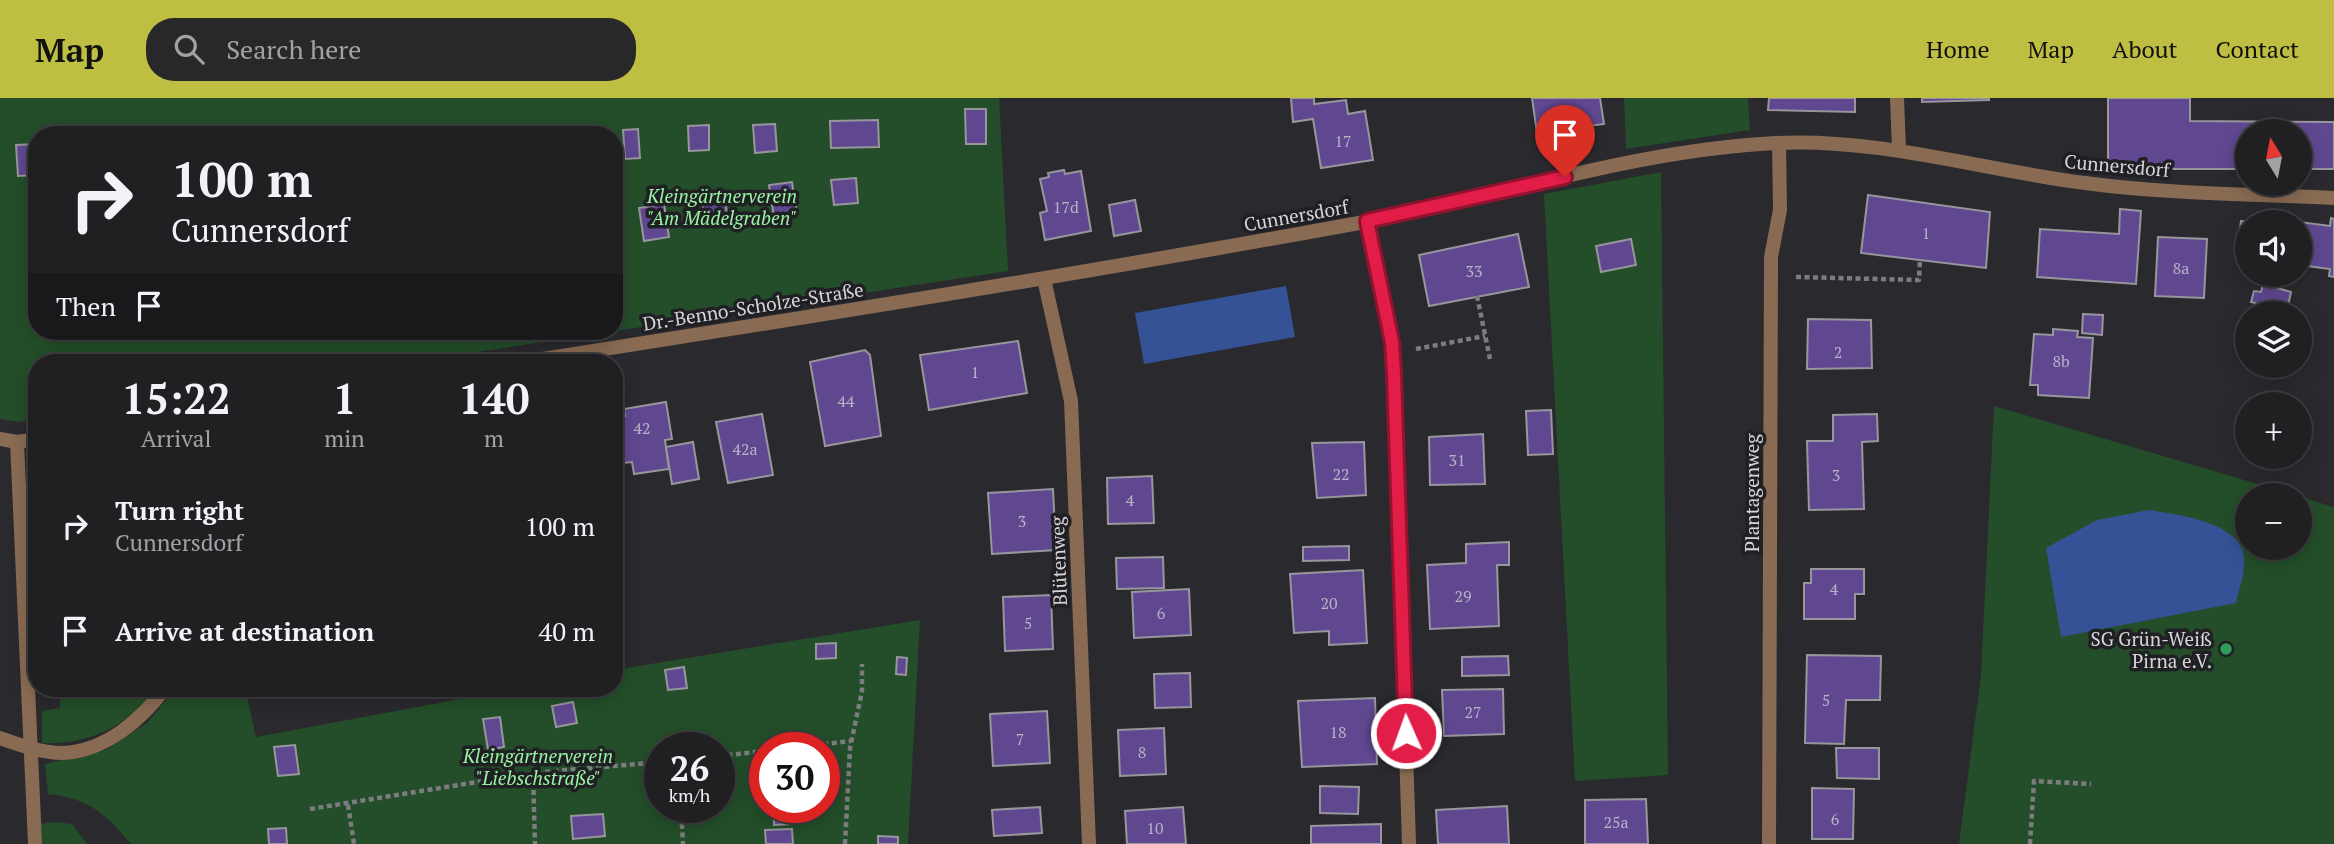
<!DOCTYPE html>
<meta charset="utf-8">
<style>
body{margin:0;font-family:"PT Serif",serif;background:#28272a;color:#f1f3f6;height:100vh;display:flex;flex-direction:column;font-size:26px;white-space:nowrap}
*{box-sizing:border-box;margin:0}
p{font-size:23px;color:#a2a2a5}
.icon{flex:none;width:38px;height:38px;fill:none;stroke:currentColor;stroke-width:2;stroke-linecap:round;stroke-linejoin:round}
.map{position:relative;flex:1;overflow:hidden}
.sheet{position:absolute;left:28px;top:256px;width:595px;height:343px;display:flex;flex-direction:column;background:#201f22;border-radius:28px;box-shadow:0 4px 18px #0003,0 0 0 2px #3d3d40}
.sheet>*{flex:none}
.banner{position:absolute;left:28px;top:28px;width:595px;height:214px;border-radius:28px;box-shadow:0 4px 18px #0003,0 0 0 2px #3d3d40;background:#201f22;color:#f1f3f6;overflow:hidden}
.needle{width:46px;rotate:350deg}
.buttons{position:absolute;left:2235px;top:21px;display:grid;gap:14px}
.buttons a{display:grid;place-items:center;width:77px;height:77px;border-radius:50%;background:#201f22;box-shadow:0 4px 18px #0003,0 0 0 2px #3d3d40;font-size:35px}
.speed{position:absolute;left:644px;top:634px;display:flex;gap:14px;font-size:35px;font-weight:700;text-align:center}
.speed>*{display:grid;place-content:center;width:91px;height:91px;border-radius:50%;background:#201f22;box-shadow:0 4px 18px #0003,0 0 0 2px #3d3d40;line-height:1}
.speed small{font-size:18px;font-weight:400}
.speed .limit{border:10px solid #d22;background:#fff;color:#111}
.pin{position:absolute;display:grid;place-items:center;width:60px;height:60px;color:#fff;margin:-72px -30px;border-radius:50% 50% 50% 0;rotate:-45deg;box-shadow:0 0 7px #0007}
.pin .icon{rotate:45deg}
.me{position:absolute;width:77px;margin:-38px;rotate:358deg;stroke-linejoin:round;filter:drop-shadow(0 0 5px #0008)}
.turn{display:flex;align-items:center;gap:24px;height:147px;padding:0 28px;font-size:32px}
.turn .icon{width:91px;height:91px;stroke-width:2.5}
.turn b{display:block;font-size:49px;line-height:60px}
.then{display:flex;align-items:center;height:66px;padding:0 28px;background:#0003;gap:14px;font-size:26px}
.eta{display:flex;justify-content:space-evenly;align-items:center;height:119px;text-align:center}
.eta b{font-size:42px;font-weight:600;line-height:49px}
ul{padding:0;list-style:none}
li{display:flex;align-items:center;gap:21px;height:105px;padding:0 28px}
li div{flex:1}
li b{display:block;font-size:26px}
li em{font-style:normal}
header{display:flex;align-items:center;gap:42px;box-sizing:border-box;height:98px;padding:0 35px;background:#bebf42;color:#111}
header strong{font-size:33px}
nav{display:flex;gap:38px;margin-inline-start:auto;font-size:24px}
.search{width:490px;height:63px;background:#28272a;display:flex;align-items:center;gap:18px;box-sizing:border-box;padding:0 24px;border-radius:28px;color:#a2a2a5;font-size:26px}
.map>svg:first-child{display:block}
.green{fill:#234e29;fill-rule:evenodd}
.water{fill:#345295}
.building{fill:#604891;stroke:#97969c;stroke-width:2}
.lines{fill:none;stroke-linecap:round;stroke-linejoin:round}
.path{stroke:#7d7c80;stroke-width:4.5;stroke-dasharray:5 3.5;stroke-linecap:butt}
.service{stroke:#896b53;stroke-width:14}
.minor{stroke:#896b53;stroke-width:14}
.route-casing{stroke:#92132f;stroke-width:18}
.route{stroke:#e11d48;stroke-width:12}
.leisure-dot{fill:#2e9e5b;stroke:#201f24;stroke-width:2.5}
.labels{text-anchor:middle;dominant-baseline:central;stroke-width:7;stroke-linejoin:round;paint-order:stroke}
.number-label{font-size:16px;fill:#b8b2c7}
.street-label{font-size:19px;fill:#d6d6d9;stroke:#201f24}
.park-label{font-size:19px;font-style:italic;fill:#96f5a1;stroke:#201f24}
.poi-label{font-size:19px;fill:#d6d6d9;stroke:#201f24;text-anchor:end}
</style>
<header>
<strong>Map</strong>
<div class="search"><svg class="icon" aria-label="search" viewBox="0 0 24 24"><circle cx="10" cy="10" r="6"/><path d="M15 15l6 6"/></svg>Search here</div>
<nav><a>Home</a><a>Map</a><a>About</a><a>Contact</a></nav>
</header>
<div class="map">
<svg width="2334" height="746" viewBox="0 0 2334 746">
<rect width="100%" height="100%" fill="#2a292e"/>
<g class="green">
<path d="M0 0H999L1008 173 411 264H37V321L18 324 0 321ZM37 37H614V233H37Z"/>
<path d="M1624 0H1748L1750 32 1626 51Z"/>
<path d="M1661 74 1668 677 1575 683 1544 96Z"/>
<path d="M1994 308 2295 397H2247V450H2300V399L2334 409V746H1959L1981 577Z"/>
<path d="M920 522 908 746H131C106 716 88 700 48 696L45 666 106 652 147 625 176 590H245L256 639 520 590H614V572ZM660 649H719V709H660ZM765 649H824V709H765Z"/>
<path d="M60 590H156C129 628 89 647 42 645V613L60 610Z"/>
<path d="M56 724 72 726 87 746H41L40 726Z"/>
</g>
<g class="water">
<path d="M1286 188 1295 239 1144 266 1135 215Z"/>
<path d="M2149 412C2175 416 2231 423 2242 451 2248 468 2240 488 2236 505L2061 539 2046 450 2097 422Z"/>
</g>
<g class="building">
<path d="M1291 0H1314V6L1346 2 1348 16 1365 13 1373 62 1321 70 1313 21 1293 24Z"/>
<path d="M1532 0H1600L1604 26 1537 35Z"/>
<path d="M1769 0H1855V14L1768 12Z"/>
<path d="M1922 0H1989V2L1922 4Z"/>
<path d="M2108 0H2190V23L2334 24V71H2300V33H2247V71H2108Z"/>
<path d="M965 11H986V46H966Z"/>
<path d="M878 22 879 49 831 50 830 23Z"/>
<path d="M775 26 777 53 755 55 753 27Z"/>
<path d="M709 27V52L689 53 688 28Z"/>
<path d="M638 31 640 60 625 61 623 32Z"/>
<path d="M37 46V77L18 78 16 47Z"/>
<path d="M1064 72 1065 76 1081 73 1091 133 1045 142 1040 115 1047 113 1040 81 1049 79 1048 75Z"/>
<path d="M856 80 858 105 834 107 831 82Z"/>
<path d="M792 84 797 115 774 119 769 87Z"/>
<path d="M724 97 727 115 704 118 702 100Z"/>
<path d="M1868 97 1990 114 1986 170 1861 155Z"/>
<path d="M1135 102 1141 133 1114 138 1109 107Z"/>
<path d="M664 106 669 139 644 143 639 110Z"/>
<path d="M2120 111 2141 113 2136 186 2037 179 2040 131 2119 136Z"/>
<path d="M2331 120 2334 121V179L2329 178 2330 171 2300 167V124H2276L2277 121 2330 128Z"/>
<path d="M2241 123 2249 124 2247 156 2237 154Z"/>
<path d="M1518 136 1529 189 1429 208 1419 157Z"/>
<path d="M2158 139 2207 141 2204 200 2155 198Z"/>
<path d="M1631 141 1636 167 1601 174 1596 148Z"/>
<path d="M2263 186 2291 194 2287 213 2251 204 2254 193 2261 194Z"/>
<path d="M2083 216 2103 217 2102 237 2082 235Z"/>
<path d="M1808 221 1871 222 1872 270 1807 271Z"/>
<path d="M2053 231 2078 233 2077 239 2093 240 2089 300 2038 297V287H2030L2034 236 2053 237Z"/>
<path d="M1018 243 1027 295 929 312 920 257Z"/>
<path d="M865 252 870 257 881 338 825 348 810 264Z"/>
<path d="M666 304 672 341 665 342 669 371 634 376 632 364 614 366V320L625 318 624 311Z"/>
<path d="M1551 312 1553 356 1528 357 1526 313Z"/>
<path d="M762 316 773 377 728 385 716 324Z"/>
<path d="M1877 316 1878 343 1862 344 1864 411 1809 412 1807 343H1833V317Z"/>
<path d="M1483 336 1485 386 1430 387 1429 339Z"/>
<path d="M693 344 699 381 672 386 666 349Z"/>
<path d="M1364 344 1366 397 1317 400 1312 345Z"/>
<path d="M1152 378 1154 425 1108 426 1107 380Z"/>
<path d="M1053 391 1056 452 992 456 988 395Z"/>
<path d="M1509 444V467H1497L1499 528 1430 531 1427 467 1466 465V446Z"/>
<path d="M1349 448V462L1303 463V449Z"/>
<path d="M1163 459 1164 490 1117 491 1116 460Z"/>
<path d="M1811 471H1864V496H1855V521H1804V485H1811Z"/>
<path d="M1363 472 1367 545 1329 547V533L1294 535 1290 476Z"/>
<path d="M1189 491 1191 537 1134 540 1132 494Z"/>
<path d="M1051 497 1053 551 1005 553 1003 499Z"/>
<path d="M836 545V560L816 561V546Z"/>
<path d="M1807 557 1881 558 1880 602H1846L1844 646 1805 645Z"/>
<path d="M1508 558 1509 577 1462 578V559Z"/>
<path d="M897 559 907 560 906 577 896 576Z"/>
<path d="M684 569 687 590 668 592 665 572Z"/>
<path d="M1190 575 1191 609 1155 610 1154 576Z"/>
<path d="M1503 591 1504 636 1444 638 1442 592Z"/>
<path d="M1375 600 1377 666 1302 669 1298 603Z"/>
<path d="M573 604 577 625 556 629 552 608Z"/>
<path d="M1047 613 1050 665 993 668 990 616Z"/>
<path d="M500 619 504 649 488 652 483 621Z"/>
<path d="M1164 630 1166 676 1120 678 1118 632Z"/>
<path d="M295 647 299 676 278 678 274 649Z"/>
<path d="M1836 650H1879V681L1837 680Z"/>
<path d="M1320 688 1359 689 1358 716 1320 715Z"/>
<path d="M1812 690 1854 691 1853 741H1812Z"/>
<path d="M1646 701 1648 746H1585V702Z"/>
<path d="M1507 708 1509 746H1438L1436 712Z"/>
<path d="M774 709H790L791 726 774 727Z"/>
<path d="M1040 709 1042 735 994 738 992 712Z"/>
<path d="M1183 709 1186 746H1127L1125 713Z"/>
<path d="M603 716 605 738 573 741 571 718Z"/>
<path d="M1381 726V746H1311V728Z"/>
<path d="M286 730 287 746H269L268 731Z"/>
<path d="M792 731 793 746H766L765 732Z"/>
<path d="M878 738 898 739V746H878Z"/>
</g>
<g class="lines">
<g class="path">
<path d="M1796 179 1919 182 1920 162"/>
<path d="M1477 198 1490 261"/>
<path d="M1416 251 1485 238"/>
<path d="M798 649 851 643"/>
<path d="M719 658 765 653"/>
<path d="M533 675 535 746"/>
<path d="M348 707 354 746"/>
<path d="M681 709 683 746"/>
<path d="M310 711 533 675 660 664"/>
<path d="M845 746 850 650 862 593V566"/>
<path d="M2030 746 2034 683 2091 686"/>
</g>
<g class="service">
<path d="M1897 0 1899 51"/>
<path d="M0 640C20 647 42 655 63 655 106 653 142 621 165 590"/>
</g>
<g class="minor">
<path d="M1367 123 1392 244 1394 276 1409 746"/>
<path d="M1044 181 1071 303 1089 746"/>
<path d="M523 264C802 220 1081 176 1359 125 1498 99 1634 52 1776 45 1881 40 1982 72 2085 85 2167 96 2252 96 2334 100"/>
<path d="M0 341 17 344 37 341"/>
<path d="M17 344 35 746"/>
<path d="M1769 746 1771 159 1780 112 1779 45"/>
</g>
</g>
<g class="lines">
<g class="route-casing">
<path id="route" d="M1406 635 1394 276 1392 244 1367 123 1565 79"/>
</g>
<use href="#route" class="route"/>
</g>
<circle class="leisure-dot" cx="2226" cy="551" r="7"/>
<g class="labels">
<g class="number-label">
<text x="1343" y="43">17</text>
<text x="1066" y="109">17d</text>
<text x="1926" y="135">1</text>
<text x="2181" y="170">8a</text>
<text x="1474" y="173">33</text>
<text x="1838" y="254">2</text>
<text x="2061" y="263">8b</text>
<text x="975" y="274">1</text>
<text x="846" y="303">44</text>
<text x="642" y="330">42</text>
<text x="745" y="351">42a</text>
<text x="1457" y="362">31</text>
<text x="1341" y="376">22</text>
<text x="1836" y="377">3</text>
<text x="1130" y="402">4</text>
<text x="1022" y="423">3</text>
<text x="1834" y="491">4</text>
<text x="1463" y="498">29</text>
<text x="1329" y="505">20</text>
<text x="1161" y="515">6</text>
<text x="1028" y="525">5</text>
<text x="1826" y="602">5</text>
<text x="1473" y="614">27</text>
<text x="1338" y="634">18</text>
<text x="1020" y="641">7</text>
<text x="1142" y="654">8</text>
<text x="1835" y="721">6</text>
<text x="1616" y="724">25a</text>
<text x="1155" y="730">10</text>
</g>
<g class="street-label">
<text transform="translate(2117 67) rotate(5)">Cunnersdorf</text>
<text transform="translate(1296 117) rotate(-10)">Cunnersdorf</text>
<text transform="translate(753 208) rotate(-9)">Dr.-Benno-Scholze-Straße</text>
<text transform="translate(1751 395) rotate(-90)">Plantagenweg</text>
<text transform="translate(1058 463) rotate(-92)">Blütenweg</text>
</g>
<g class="park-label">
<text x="722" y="97">Kleingärtnerverein<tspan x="722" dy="22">"Am Mädelgraben"</tspan></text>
<text x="538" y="657">Kleingärtnerverein<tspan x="538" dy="22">"Liebschstraße"</tspan></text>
</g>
<g class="poi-label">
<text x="2212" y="540">SG Grün-Weiß<tspan x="2212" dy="22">Pirna e.V.</tspan></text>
</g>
</g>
</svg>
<div class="buttons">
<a><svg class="needle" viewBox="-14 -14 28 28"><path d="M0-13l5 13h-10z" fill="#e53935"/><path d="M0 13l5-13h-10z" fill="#a2a2a5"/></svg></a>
<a><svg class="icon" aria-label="sound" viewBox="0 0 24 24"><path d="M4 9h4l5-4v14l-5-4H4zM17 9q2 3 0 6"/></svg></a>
<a><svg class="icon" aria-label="layers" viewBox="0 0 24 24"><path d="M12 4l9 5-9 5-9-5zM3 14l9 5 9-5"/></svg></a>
<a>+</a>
<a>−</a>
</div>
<div class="speed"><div>26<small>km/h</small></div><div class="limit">30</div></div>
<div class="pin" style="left:1565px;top:79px;background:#d93025"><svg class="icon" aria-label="arrive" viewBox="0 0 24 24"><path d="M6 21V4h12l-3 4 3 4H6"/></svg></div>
<svg class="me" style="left:1406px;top:635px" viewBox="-20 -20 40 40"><circle r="17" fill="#e11d48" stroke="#fff" stroke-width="3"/><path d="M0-11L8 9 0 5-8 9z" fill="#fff"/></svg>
<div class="banner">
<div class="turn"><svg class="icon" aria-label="right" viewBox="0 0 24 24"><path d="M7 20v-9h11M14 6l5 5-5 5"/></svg><div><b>100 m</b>Cunnersdorf</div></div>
<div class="then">Then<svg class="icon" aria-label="arrive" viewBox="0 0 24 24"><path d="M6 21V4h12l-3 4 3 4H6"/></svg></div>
</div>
<section class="sheet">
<div class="eta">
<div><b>15:22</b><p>Arrival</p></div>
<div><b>1</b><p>min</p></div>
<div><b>140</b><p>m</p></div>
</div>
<ul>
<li><svg class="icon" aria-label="right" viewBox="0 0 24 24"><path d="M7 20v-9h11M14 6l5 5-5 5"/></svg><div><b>Turn right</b><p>Cunnersdorf</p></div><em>100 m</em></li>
<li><svg class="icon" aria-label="arrive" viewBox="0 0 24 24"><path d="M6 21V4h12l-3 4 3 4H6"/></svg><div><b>Arrive at destination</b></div><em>40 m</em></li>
</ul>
</section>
</div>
